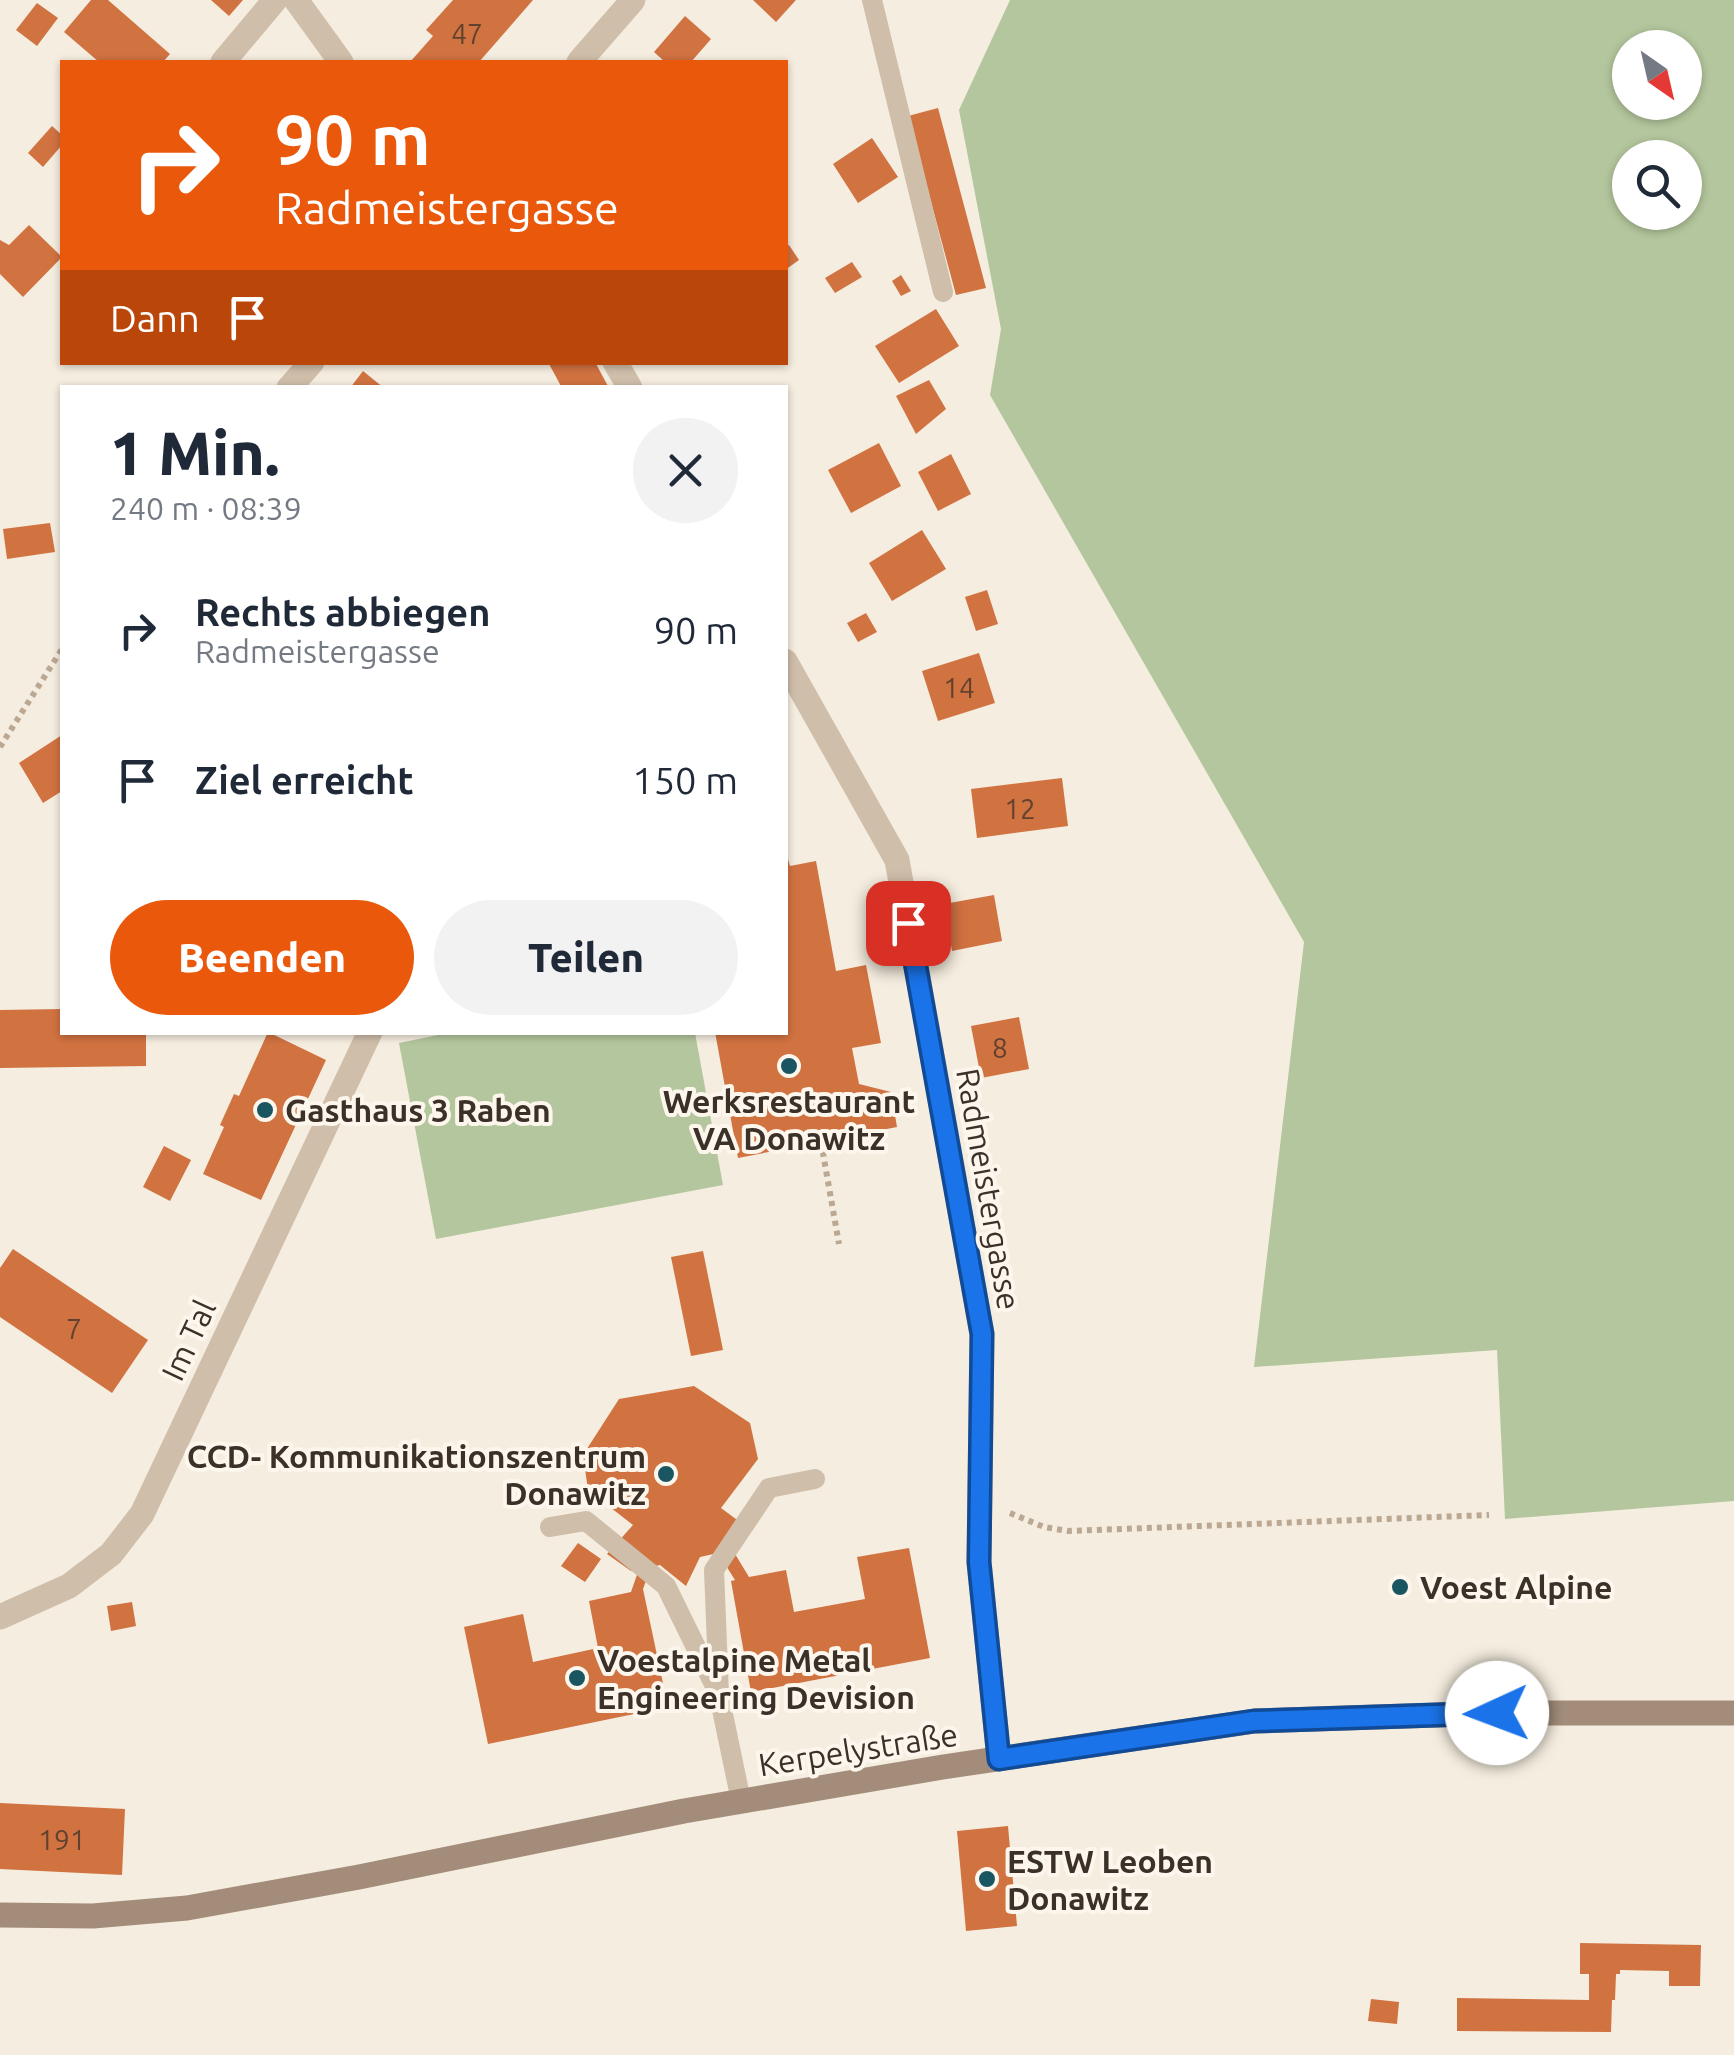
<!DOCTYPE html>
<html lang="de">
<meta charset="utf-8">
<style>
body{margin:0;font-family:Ubuntu,sans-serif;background:#f2f2f3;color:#1f2937;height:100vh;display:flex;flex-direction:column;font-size:38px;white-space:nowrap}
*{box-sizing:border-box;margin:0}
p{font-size:32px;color:#747a83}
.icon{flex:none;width:55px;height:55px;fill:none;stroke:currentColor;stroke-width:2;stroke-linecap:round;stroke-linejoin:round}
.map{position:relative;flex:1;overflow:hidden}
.sheet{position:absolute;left:60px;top:385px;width:728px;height:650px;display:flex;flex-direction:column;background:#fff;border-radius:0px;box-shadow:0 2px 8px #0004}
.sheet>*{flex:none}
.banner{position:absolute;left:60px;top:60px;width:728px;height:305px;border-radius:0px;box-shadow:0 2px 8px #0004;background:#ea580c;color:#fff;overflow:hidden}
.needle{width:65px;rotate:146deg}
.buttons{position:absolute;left:1612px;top:30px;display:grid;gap:20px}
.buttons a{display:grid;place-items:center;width:90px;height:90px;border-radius:50%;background:#fff;box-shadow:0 2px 8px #0004;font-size:50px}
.pin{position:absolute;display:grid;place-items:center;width:85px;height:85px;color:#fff;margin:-42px;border-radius:20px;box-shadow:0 5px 15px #0006}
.me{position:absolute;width:110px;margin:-55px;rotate:268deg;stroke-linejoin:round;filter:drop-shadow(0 0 8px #0008)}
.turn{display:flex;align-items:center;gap:35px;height:210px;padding:0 50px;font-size:45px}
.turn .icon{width:130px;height:130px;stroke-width:2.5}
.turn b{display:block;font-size:70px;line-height:85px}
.then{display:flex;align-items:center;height:95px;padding:0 50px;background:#0003;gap:20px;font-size:38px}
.round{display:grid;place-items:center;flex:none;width:105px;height:105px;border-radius:52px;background:#f2f2f3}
.summary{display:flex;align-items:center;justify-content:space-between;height:170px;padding:0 50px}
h1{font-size:60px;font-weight:800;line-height:75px}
.primary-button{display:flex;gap:20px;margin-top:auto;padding:20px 50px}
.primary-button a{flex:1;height:115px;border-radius:60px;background:#ea580c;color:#fff;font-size:40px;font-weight:800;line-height:115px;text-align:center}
.primary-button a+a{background:#f2f2f3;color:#1f2937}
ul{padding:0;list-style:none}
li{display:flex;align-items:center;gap:30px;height:150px;padding:0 50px}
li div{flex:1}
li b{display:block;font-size:38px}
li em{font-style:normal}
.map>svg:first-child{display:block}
.green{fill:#b4c69d;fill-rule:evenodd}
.building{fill:#d17241}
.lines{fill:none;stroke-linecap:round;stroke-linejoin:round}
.path{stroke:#bba893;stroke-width:6;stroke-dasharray:5 5;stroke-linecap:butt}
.service{stroke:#cfbea9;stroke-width:20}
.minor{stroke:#cfbea9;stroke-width:25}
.secondary{stroke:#a38d7a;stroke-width:25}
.route-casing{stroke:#114b97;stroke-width:25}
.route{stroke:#1a73e8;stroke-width:18}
.poi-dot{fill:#1a5662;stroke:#fcf6ec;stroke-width:4}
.labels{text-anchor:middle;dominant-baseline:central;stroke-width:8;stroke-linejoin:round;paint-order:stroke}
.number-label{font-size:28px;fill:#61412f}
.poi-label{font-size:32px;font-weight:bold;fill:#3c3129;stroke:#fcf6ec;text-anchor:start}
.street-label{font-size:32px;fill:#3c3129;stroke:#fcf6ec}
</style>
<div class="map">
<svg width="1734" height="2055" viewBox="0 0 1734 2055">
<rect width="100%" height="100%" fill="#f5eddf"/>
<g class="green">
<path d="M1010 0H1734V1501L1505 1519 1497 1350 1254 1367 1304 942 990 395 1001 329 959 110ZM1630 48H1685V102H1630ZM1630 158H1685V212H1630Z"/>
<path d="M453 1032 695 1033 723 1185 436 1239 399 1043Z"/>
</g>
<g class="building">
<path d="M91 0H108L170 54 163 62H99L64 32Z"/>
<path d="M211 0H243L229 16Z"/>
<path d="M453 0H533L479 62H410L433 36 426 30Z"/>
<path d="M753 0H796L776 22Z"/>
<path d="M37 3 58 18 37 46 16 30Z"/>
<path d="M685 16 711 39 691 62H665L654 52Z"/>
<path d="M938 108 986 288 956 295 908 116Z"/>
<path d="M52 126 62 135V145L43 167 28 153Z"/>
<path d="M872 138 898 177 858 203 833 164Z"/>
<path d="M29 225 62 257 23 297 0 274V240L9 245Z"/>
<path d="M789 245 799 260 785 270V247Z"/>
<path d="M852 262 862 277 835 293 825 278Z"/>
<path d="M901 275 911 291 901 296 892 281Z"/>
<path d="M936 309 959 346 899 383 875 346Z"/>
<path d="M548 362H595L609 388H562Z"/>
<path d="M363 371 384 388H350Z"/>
<path d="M929 380 946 409 916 434 896 396Z"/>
<path d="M879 443 901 486 851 513 828 470Z"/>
<path d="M951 454 971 494 938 511 918 472Z"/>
<path d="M50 523 55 552 7 559 3 529Z"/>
<path d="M922 530 946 569 892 601 869 563Z"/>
<path d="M987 590 998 624 976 631 965 597Z"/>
<path d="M866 613 877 632 858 642 847 623Z"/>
<path d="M979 653 995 703 938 721 922 671Z"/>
<path d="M62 735V791L43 803 19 763Z"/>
<path d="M1062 778 1068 826 977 838 971 789Z"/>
<path d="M785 849 790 866 816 861 836 971 866 965 881 1043 852 1048 859 1084 891 1092 897 1127 738 1158 715 1032H785Z"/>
<path d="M994 895 1002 941 952 951 944 904Z"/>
<path d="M62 1009V1032H146V1066L0 1068V1010Z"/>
<path d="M1019 1017 1029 1069 981 1078 971 1026Z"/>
<path d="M268 1032 326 1060 261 1200 203 1174 224 1127 220 1125 234 1094 239 1096Z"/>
<path d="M164 1146 191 1160 170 1201 143 1187Z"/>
<path d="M13 1249 148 1340 112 1393 0 1317V1268Z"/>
<path d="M703 1251 723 1350 691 1356 671 1257Z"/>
<path d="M694 1386 750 1423 758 1459 721 1508 748 1528 732 1549 749 1577 786 1570 794 1612 865 1599 857 1557 909 1548 930 1658 751 1692 731 1581 735 1580 718 1553 700 1557 686 1586 660 1565 651 1567 643 1589 668 1707 488 1744 464 1627 523 1614 533 1662 598 1648 589 1601 631 1592 639 1569 631 1571 607 1554 633 1525 588 1490 583 1455 619 1399Z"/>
<path d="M578 1543 601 1559 585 1582 561 1566Z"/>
<path d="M132 1602 136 1626 111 1631 107 1606Z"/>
<path d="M0 1803 125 1809 122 1875 0 1869Z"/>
<path d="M1008 1826 1017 1926 966 1931 957 1831Z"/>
<path d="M1580 1943 1701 1945 1700 1986H1669V1971L1620 1970V1974H1616L1615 2000H1612L1611 2032 1457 2031V1998L1589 2000V1974H1580Z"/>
<path d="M1371 1999 1399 2002 1397 2024 1368 2021Z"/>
</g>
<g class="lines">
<g class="path">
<path d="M0 747 62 649"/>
<path d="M821 1142 839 1244"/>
<path d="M1010 1513 1044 1527 1068 1531 1489 1515"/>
</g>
<g class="service">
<path d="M872 0 943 292"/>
<path d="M550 1527 586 1521 666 1586 714 1684"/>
<path d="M741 1801 719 1695 714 1570 769 1488 815 1479"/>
</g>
<g class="minor">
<path d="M296 0 341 62"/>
<path d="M223 62 275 0"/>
<path d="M579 62 633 0"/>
<path d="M615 362 630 388"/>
<path d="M289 388 312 362"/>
<path d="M785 661 897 860 982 1334 979 1562 999 1759"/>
<path d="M0 1617 69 1586 111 1554 142 1514 370 1032"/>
</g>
<path class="secondary" d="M0 1915 93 1916 187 1908 359 1877 684 1811 943 1767 1255 1721 1497 1713H1734"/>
</g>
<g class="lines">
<g class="route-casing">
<path id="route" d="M908 923 982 1334 979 1562 999 1759 1254 1721 1497 1713"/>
</g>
<use href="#route" class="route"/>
</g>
<g class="poi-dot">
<circle cx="789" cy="1066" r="10"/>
<circle cx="265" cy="1110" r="10"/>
<circle cx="666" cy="1474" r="10"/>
<circle cx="1400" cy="1587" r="10"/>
<circle cx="577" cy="1678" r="10"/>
<circle cx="987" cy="1879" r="10"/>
</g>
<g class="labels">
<g class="number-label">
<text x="467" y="33">47</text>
<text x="959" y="687">14</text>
<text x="1020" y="808">12</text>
<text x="1000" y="1047">8</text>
<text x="74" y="1328">7</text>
<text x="62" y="1839">191</text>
</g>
<g class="poi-label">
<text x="789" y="1101" text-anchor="middle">Werksrestaurant<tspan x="789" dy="37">VA Donawitz</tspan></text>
<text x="285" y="1110">Gasthaus 3 Raben</text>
<text x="646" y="1456" text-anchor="end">CCD- Kommunikationszentrum<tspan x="646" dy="37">Donawitz</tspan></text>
<text x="1420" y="1587">Voest Alpine</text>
<text x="597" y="1660">Voestalpine Metal<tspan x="597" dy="37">Engineering Devision</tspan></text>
<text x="1007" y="1861">ESTW Leoben<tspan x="1007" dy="37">Donawitz</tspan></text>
</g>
<g class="street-label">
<text transform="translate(989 1189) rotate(80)">Radmeistergasse</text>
<text transform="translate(188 1340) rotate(-65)">Im Tal</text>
<text transform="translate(858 1749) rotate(-9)">Kerpelystraße</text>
</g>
</g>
</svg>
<div class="buttons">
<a><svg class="needle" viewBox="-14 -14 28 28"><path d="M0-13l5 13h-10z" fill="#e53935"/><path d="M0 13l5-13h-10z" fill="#747a83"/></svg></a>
<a><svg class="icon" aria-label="search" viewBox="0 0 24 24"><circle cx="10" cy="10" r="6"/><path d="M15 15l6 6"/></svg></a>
</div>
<div class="pin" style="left:908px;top:923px;background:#d93025"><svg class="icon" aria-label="arrive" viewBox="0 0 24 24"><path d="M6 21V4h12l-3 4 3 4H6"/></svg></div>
<svg class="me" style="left:1497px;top:1713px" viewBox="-20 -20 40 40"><circle r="19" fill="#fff"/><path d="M0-13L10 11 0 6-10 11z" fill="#1a73e8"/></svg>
<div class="banner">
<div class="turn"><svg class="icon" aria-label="right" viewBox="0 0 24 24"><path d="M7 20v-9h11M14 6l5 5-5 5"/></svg><div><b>90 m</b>Radmeistergasse</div></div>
<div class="then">Dann<svg class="icon" aria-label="arrive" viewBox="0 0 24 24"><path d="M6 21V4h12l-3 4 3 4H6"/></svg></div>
</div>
<section class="sheet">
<div class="summary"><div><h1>1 Min.</h1><p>240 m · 08:39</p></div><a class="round"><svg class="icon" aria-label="close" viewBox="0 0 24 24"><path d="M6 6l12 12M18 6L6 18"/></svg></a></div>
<ul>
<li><svg class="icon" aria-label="right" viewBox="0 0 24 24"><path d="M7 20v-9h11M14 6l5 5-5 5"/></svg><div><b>Rechts abbiegen</b><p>Radmeistergasse</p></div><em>90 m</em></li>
<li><svg class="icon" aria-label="arrive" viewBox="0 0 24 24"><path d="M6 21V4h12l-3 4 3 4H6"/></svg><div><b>Ziel erreicht</b></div><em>150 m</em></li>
</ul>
<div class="primary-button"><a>Beenden</a><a>Teilen</a></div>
</section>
</div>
